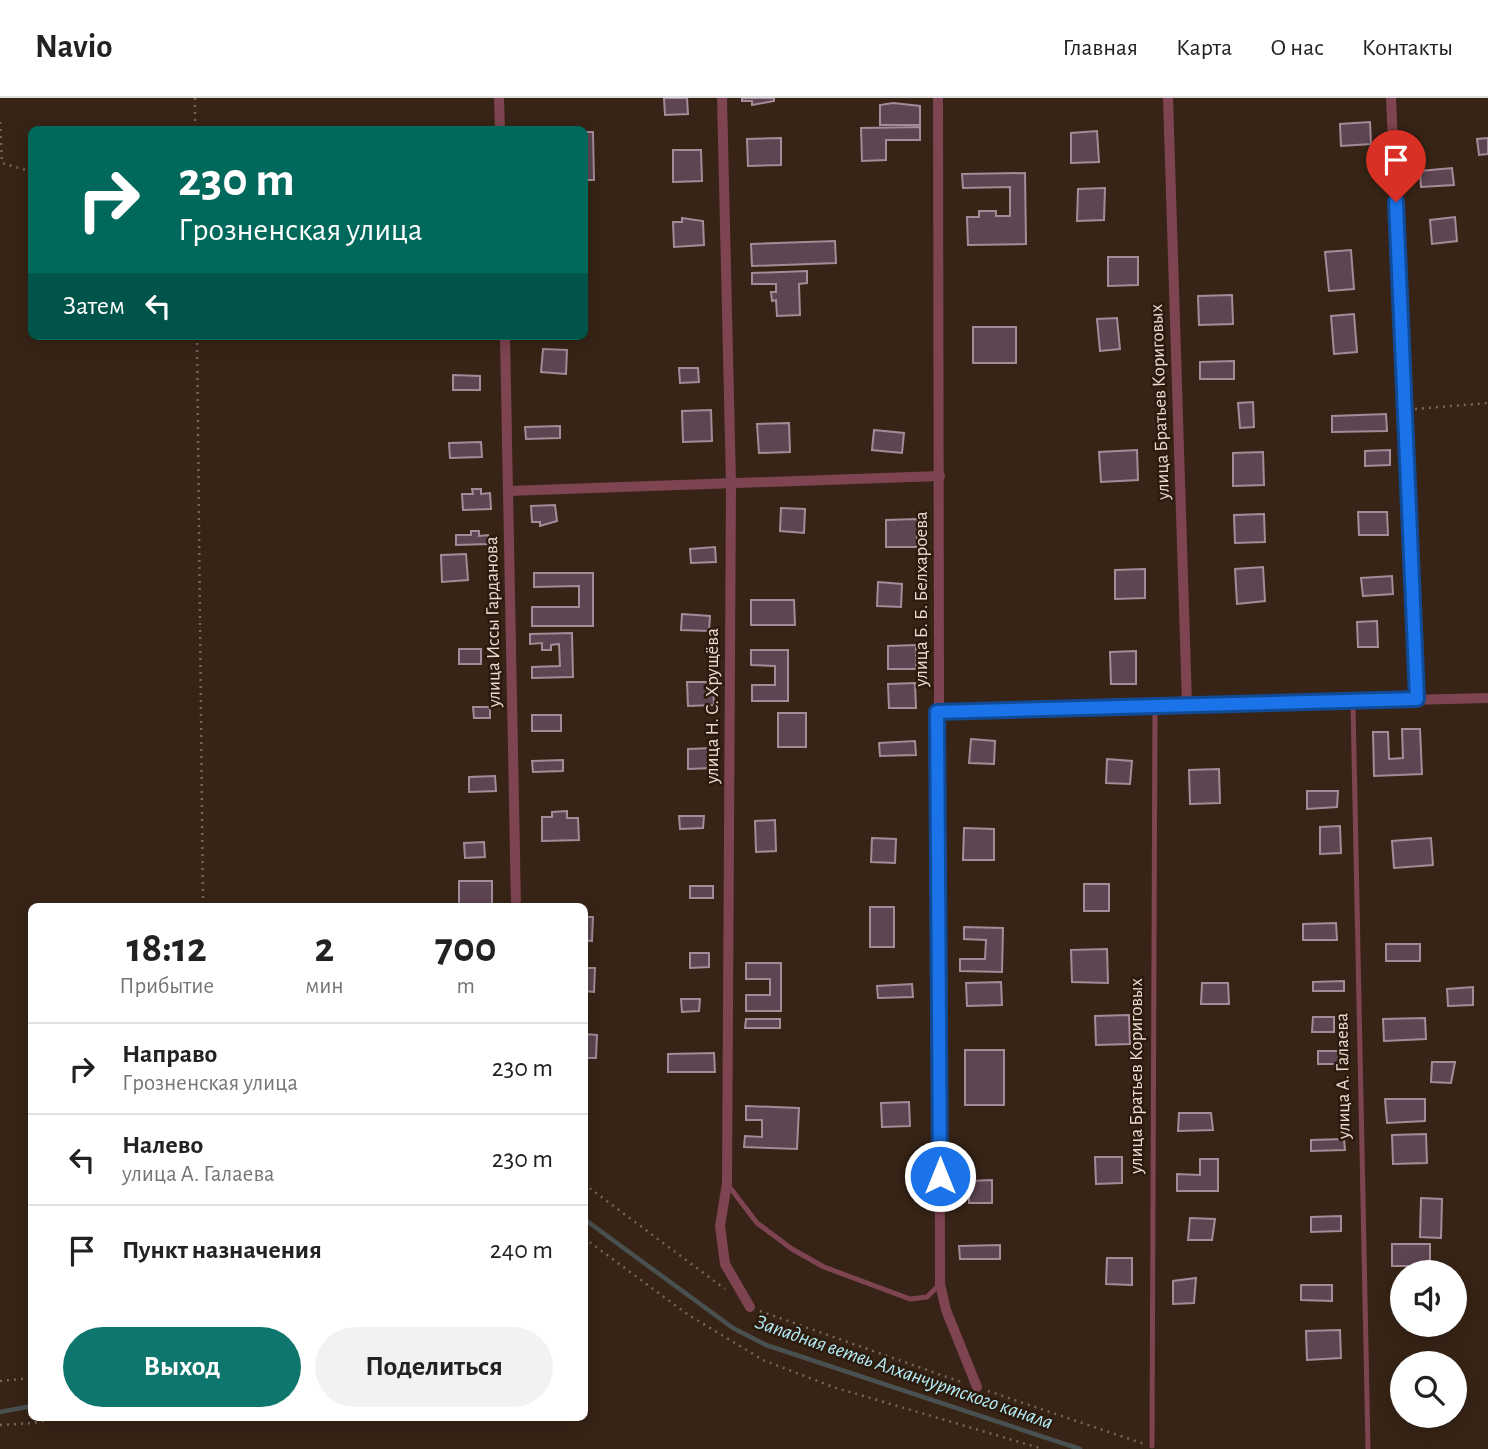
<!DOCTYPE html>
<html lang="ru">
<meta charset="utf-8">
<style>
body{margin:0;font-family:"Alegreya Sans",sans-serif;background:#f2f2f2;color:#222;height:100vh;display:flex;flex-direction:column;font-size:26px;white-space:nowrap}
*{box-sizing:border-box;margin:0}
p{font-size:23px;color:#767676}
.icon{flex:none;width:38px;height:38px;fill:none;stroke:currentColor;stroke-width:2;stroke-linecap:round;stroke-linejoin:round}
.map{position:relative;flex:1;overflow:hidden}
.panel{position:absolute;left:28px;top:805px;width:560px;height:518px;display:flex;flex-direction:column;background:#fff;border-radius:10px;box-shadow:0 4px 18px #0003}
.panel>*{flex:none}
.top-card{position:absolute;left:28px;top:28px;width:560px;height:214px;border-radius:10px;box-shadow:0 4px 18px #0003;background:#00695c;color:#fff;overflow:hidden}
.buttons{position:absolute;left:1390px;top:1162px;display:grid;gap:14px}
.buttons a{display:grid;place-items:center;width:77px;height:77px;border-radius:50%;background:#fff;box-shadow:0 4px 18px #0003;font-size:35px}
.pin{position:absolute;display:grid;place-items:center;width:60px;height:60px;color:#fff;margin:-72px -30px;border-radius:50% 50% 50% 0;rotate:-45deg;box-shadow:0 0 7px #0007}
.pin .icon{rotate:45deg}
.me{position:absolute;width:77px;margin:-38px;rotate:0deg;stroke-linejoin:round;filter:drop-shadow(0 0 5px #0008)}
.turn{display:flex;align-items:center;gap:24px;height:147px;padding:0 35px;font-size:32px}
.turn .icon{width:91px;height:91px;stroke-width:2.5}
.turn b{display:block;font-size:49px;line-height:60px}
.then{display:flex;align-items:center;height:66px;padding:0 35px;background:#0003;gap:14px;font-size:26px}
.eta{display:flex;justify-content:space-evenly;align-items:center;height:119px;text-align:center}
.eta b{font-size:42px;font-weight:700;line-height:49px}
.primary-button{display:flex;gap:14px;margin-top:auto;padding:14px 35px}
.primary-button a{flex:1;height:80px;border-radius:42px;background:#0f766e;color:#fff;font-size:28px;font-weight:700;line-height:80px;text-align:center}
.primary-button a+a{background:#f2f2f2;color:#222}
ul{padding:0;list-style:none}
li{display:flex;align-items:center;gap:21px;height:91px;padding:0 35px;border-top:2px solid #e0e0e0}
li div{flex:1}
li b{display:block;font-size:26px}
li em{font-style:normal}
header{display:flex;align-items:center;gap:42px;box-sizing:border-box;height:98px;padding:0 35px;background:#fff;border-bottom:2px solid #e0e0e0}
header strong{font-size:33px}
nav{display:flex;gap:38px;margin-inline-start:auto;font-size:24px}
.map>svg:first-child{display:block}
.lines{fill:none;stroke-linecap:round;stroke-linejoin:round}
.stream{stroke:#495150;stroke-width:4.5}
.building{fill:#5d4551;stroke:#a58b98;stroke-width:2}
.path{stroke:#766559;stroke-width:2.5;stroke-dasharray:2 5;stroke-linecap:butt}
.lane{stroke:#7e4452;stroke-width:5}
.street{stroke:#7e4452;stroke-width:10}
.route-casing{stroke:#114b97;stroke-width:18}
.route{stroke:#1a73e8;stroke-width:12}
.labels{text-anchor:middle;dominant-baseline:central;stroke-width:5;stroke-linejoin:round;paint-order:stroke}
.street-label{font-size:19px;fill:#e8dbd2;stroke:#2c1b0d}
.water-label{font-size:21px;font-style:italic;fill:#b3ecf7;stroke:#2c1b0d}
</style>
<header>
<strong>Navio</strong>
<nav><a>Главная</a><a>Карта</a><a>О нас</a><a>Контакты</a></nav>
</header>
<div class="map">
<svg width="1488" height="1351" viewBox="0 0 1488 1351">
<rect width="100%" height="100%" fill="#372416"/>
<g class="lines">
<g class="stream">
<path d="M584 1121 733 1230 766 1247 1080 1351"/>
<path d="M0 1314 32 1308"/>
</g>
</g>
<g class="building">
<path d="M664 0H687L688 16 665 17Z"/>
<path d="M742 0H774V3L752 7V3H742Z"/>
<path d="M893 5 920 8V27H880V7Z"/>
<path d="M1370 24 1371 46 1341 48 1340 26Z"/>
<path d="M920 29V42H886V62L862 63 861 30Z"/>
<path d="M1097 33 1099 64 1071 65V35Z"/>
<path d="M584 34H593L594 82H584Z"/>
<path d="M781 40V67L748 68 747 41Z"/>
<path d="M1488 40V56L1479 57 1477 41Z"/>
<path d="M673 52H701L702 83 673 84Z"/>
<path d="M1452 70 1454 87 1421 89 1420 73Z"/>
<path d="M1025 75 1026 146 968 147 967 119H979V113H996V118H1010V89L963 90 962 76Z"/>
<path d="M1105 90 1104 122 1077 123 1078 91Z"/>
<path d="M1455 119 1457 143 1432 146 1430 122Z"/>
<path d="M682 120 703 123 704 147 674 149 673 124H682Z"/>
<path d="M835 143 836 165 752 168 751 146Z"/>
<path d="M1351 152 1354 191 1329 193 1325 154Z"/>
<path d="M1108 159H1138V187L1108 188Z"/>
<path d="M807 173V185L799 186 800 217 777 218 776 202 772 203 771 194H776V186H752V175Z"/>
<path d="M1232 197 1233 226 1199 227 1198 198Z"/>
<path d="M1354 216 1357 254 1334 256 1331 218Z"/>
<path d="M1117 220 1120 251 1100 253 1097 221Z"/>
<rect x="973" y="229" width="43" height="36"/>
<path d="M543 251 567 252 566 276 541 274Z"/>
<path d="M1234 263V281H1200V264Z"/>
<path d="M679 270H698L699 284 680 285Z"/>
<path d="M453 277 480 278V292H453Z"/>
<path d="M1253 304 1254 329 1240 330 1238 305Z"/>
<path d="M711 312 712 343 683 344 682 313Z"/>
<path d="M1386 316 1387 333 1332 334V318Z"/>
<path d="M789 325 790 354 759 355 757 326Z"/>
<path d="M560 328V340L526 341 525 329Z"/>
<path d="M874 332 904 335 902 355 872 352Z"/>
<path d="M481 344 482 359 450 360 449 345Z"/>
<path d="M1137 352 1138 382 1101 384 1099 354Z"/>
<path d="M1390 352V367L1365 368V353Z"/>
<path d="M1263 354 1264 387 1233 388V355Z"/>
<path d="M472 391H481V396L490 395 491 411 463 412 462 396H473Z"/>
<path d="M555 407 557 423 540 428V424H532L531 408Z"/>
<path d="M781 410 805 411 804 435 780 433Z"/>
<path d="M1358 414H1387L1388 437H1359Z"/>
<path d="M1264 416 1265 444 1235 445 1234 417Z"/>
<path d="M917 421V449H886V422Z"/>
<path d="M471 433H479V438L488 437V446L456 447V437H471Z"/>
<path d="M715 449 716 464 691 465 690 451Z"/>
<path d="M466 456 468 482 442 484 441 457Z"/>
<path d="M1263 469 1265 503 1237 506 1235 471Z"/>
<path d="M1145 471V500L1115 501V472Z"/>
<path d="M534 475H593V528H532V509H579V488L534 489Z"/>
<path d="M1392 478 1393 496 1363 498 1361 480Z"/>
<path d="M878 484 902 486 901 509 877 508Z"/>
<path d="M751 502H794L795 527H751Z"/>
<path d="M682 516 710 518 709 533 681 532Z"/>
<path d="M1377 523 1378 549H1358L1357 524Z"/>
<path d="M572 535 573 579 532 580V569L560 568 559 546 551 547V552H542V545L530 546V536Z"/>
<path d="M916 547V571H888V548Z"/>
<rect x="459" y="551" width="22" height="15"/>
<path d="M751 552H788V603H752V587H775V568L751 567Z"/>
<path d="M1136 553V586H1111L1110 554Z"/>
<path d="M687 584H713L714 607 688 608Z"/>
<path d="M915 585 916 610H889L888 586Z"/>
<path d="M473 609H490V620H474Z"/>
<rect x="778" y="615" width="28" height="34"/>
<rect x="532" y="617" width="29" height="16"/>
<path d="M1402 631H1420L1422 676 1374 678 1373 634H1388L1389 661 1403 660Z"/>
<path d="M971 641 995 643 994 666 969 665Z"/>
<path d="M915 643 916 657 880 658 879 645Z"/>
<path d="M713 650 714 670 688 671V651Z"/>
<path d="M1107 661 1132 663 1130 686 1106 685Z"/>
<path d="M563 662V673L533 674 532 663Z"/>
<path d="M1219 671 1220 705 1190 706 1189 672Z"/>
<path d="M495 678 496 693 469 694V679Z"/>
<path d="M1307 693H1338L1337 709 1307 711Z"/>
<path d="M567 713V720H578L579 742 542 743V719H552V714Z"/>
<path d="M679 718H704L703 730 680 731Z"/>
<path d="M775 722 776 753 756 754 755 723Z"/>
<path d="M1340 728 1341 755 1320 756V729Z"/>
<path d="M964 730 994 731V762H963Z"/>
<path d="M872 740 896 741 895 765 871 764Z"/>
<path d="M1431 740 1433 767 1394 770 1392 743Z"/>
<path d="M484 744 485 759 465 760 464 745Z"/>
<rect x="459" y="783" width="33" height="23"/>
<rect x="1084" y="786" width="25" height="27"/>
<rect x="690" y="788" width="23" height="12"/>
<rect x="870" y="809" width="24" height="40"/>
<path d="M584 819H593L592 843 584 842Z"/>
<path d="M1336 825 1337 842H1303V826Z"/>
<path d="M964 829 1003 830 1002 874 960 873V861H985L986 842 964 841Z"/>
<rect x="1386" y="846" width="34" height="17"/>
<path d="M1107 851 1108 885 1072 884 1071 852Z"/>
<path d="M690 855H709V869L690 870Z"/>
<path d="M746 865H781V913H746V897H770V881H746Z"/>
<path d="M584 870H595L594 894 584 893Z"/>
<path d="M1344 883V893H1313V884Z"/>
<path d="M1001 884 1002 907 967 908 966 885Z"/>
<path d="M1202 885H1228L1229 906H1201Z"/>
<path d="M912 886 913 899 878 900 877 888Z"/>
<path d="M1473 889V907L1448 908 1447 891Z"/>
<path d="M681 901H700L699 913 682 914Z"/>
<path d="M1129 917 1130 946 1096 947 1095 918Z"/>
<path d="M1313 919H1334V934H1312Z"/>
<path d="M1425 920 1426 941 1384 943 1383 921Z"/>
<path d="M746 921H780V930H745Z"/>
<path d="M584 936 597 937 596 960H584Z"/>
<rect x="965" y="952" width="39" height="55"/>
<rect x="1318" y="953" width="24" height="13"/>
<path d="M714 955 715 974H668V956Z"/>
<path d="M1432 964H1455L1451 985 1431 984Z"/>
<path d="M1385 1001H1425V1023L1387 1025Z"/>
<path d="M909 1004 910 1028 882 1029 881 1005Z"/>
<path d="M746 1008 799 1010 797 1051 744 1049 745 1038 762 1039V1022H746Z"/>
<path d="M1179 1015H1211L1213 1032 1178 1033Z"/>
<path d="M1426 1036 1427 1065 1393 1066 1392 1037Z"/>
<path d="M1344 1041 1345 1052 1311 1053V1042Z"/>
<path d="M1095 1059H1122V1085L1096 1086Z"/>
<path d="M1200 1061H1218V1093H1177V1076L1200 1077Z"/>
<path d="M992 1082V1105H969V1083Z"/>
<path d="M1421 1100 1442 1101 1441 1140 1420 1139Z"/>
<path d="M1341 1118V1133L1311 1134V1119Z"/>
<path d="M1190 1120 1215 1121 1212 1142H1188Z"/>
<rect x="1392" y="1146" width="38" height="22"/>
<path d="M1000 1147V1161H960L959 1148Z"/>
<path d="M1107 1160H1132V1187L1106 1186Z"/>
<path d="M1196 1180 1194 1205 1173 1206V1183Z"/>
<path d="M1301 1187H1332V1203L1301 1202Z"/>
<path d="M1340 1232 1341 1260 1307 1262 1306 1233Z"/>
</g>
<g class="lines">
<g class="path">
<path d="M195 0V32"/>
<path d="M0 24 2 65 32 74"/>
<path d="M197 238 203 808"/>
<path d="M1415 311 1488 305"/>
<path d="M584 1086 725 1191"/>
<path d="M584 1140 687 1216 763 1262 833 1289 1043 1351"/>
<path d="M760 1213 961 1284"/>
<path d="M0 1283 32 1280"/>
<path d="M988 1293 1144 1346"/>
<path d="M0 1327 33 1325 56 1320"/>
</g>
<g class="lane">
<path d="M1353 605 1368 1351"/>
<path d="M728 1087 757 1125 792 1151 824 1169 910 1201 927 1199 940 1186"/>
<path d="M1152 1348 1155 609"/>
</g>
<g class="street">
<path d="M499 0 500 32"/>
<path d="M722 0 731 385 727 1085 720 1128 725 1166 750 1209"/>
<path d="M938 0 940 1186 946 1212 977 1289"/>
<path d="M1168 0 1187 607"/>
<path d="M1391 0 1417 601"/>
<path d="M505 238 516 808"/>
<path d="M508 393 940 378"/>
<path d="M938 614 1488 600"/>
</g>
</g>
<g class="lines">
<g class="route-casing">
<path id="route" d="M940 1078 937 614 1417 601 1396 104"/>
</g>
<use href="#route" class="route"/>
</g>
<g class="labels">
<g class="street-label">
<text transform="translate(1160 304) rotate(-92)">улица Братьев Кориговых</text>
<text transform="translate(921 501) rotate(-90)">улица Б. Б. Белхароева</text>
<text transform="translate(493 524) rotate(-91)">улица Иссы Гарданова</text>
<text transform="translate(712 608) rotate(-90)">улица Н. С. Хрущёва</text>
<text transform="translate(1136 978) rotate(-90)">улица Братьев Кориговых</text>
<text transform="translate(1343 978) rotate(-91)">улица А. Галаева</text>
</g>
<g class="water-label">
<text transform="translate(904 1274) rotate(19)">Западная ветвь Алханчуртского канала</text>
</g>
</g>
</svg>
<div class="buttons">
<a><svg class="icon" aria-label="sound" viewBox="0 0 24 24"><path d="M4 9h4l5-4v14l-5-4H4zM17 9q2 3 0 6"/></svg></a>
<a><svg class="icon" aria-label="search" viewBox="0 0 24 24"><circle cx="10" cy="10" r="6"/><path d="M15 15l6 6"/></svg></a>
</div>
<div class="pin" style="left:1396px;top:104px;background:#d93025"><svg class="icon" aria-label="arrive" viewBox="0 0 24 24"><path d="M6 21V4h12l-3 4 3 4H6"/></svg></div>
<svg class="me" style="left:940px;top:1078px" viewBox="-20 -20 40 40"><circle r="17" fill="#1a73e8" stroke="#fff" stroke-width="3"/><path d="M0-11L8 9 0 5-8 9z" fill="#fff"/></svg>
<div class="top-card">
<div class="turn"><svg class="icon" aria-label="right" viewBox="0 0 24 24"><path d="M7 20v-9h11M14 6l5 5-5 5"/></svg><div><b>230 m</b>Грозненская улица</div></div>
<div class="then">Затем<svg class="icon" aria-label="left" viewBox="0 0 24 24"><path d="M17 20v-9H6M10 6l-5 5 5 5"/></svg></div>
</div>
<section class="panel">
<div class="eta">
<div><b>18:12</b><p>Прибытие</p></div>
<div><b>2</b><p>мин</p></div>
<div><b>700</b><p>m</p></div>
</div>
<ul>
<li><svg class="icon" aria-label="right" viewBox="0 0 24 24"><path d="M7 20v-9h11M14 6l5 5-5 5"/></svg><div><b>Направо</b><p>Грозненская улица</p></div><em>230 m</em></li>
<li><svg class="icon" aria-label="left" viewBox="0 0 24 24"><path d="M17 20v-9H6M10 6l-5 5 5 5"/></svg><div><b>Налево</b><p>улица А. Галаева</p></div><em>230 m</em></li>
<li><svg class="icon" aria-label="arrive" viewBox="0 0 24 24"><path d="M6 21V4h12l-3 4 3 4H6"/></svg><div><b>Пункт назначения</b></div><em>240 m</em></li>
</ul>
<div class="primary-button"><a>Выход</a><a>Поделиться</a></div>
</section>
</div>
